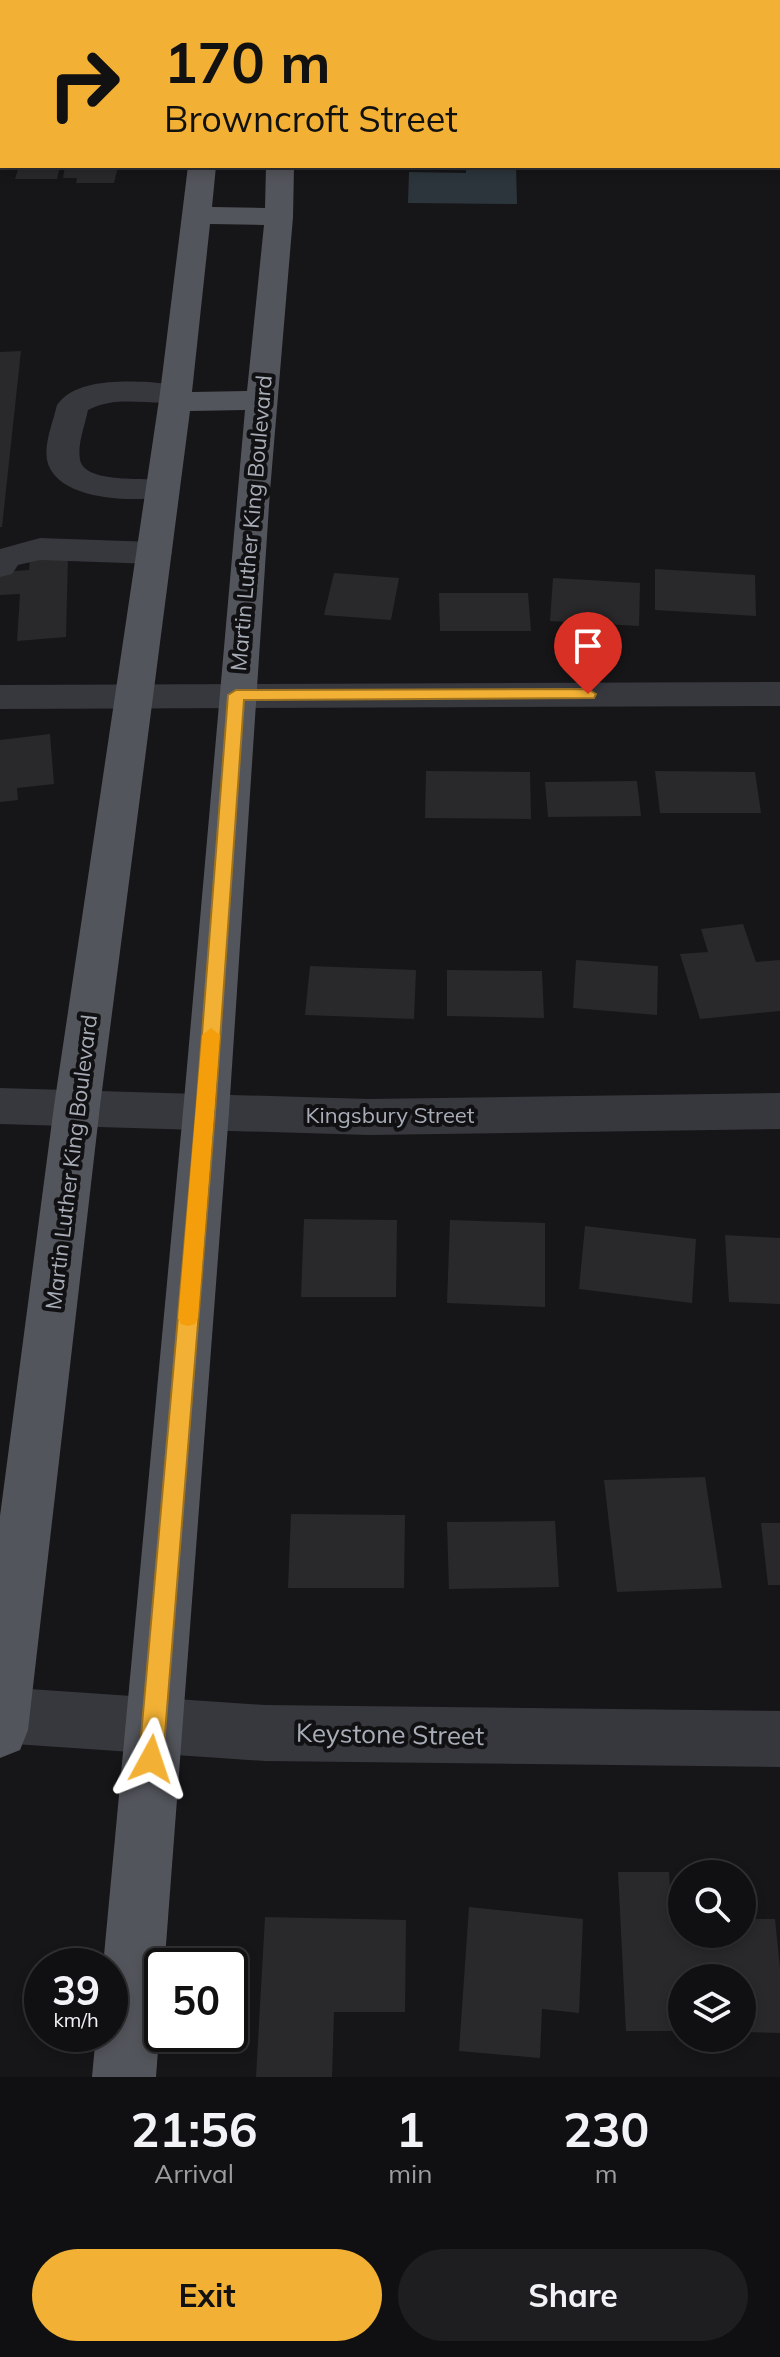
<!DOCTYPE html>
<style>
body{margin:0;font-family:Mulish,sans-serif;background:#1e1e20;color:#f1f3f6;height:100vh;display:flex;flex-direction:column;font-size:30px;white-space:nowrap}
*{box-sizing:border-box;margin:0}
p{font-size:26px;color:#9c9d9f}
.icon{flex:none;width:44px;height:44px;fill:none;stroke:currentColor;stroke-width:2;stroke-linecap:round;stroke-linejoin:round}
.map{position:relative;height:2077px;overflow:hidden}
.panel{display:flex;flex-direction:column;background:#101012;flex:1}
.panel>*{flex:none}
.top-card{position:absolute;left:0px;top:0px;width:780px;height:168px;box-shadow:0 4px 12px #0003,0 0 0 2px #303032;background:#f2b134;color:#111;overflow:hidden}
.buttons{position:absolute;left:668px;top:1860px;display:grid;gap:16px}
.buttons a{display:grid;place-items:center;width:88px;height:88px;border-radius:50%;background:#101012;box-shadow:0 4px 12px #0003,0 0 0 2px #303032;font-size:40px}
.speed{position:absolute;left:24px;top:1948px;display:flex;gap:16px;font-size:40px;font-weight:700;text-align:center}
.speed>*{display:grid;place-content:center;width:104px;height:104px;border-radius:50%;background:#101012;box-shadow:0 4px 12px #0003,0 0 0 2px #303032;line-height:1}
.speed small{font-size:20px;font-weight:400}
.speed .limit{border:4px solid #111;border-radius:12px;background:#fff;color:#111}
.pin{position:absolute;display:grid;place-items:center;width:68px;height:68px;color:#fff;margin:-82px -34px;border-radius:50% 50% 50% 0;rotate:-45deg;box-shadow:0 0 8px #0007}
.pin .icon{rotate:45deg}
.me{position:absolute;width:88px;margin:-44px;rotate:5deg;stroke-linejoin:round;filter:drop-shadow(0 0 6px #0008)}
.turn{display:flex;align-items:center;gap:28px;height:168px;padding:0 32px;font-size:36px}
.turn .icon{width:104px;height:104px;stroke-width:2.5}
.turn b{display:block;font-size:56px;line-height:68px}
.eta{display:flex;justify-content:space-evenly;align-items:center;height:136px;text-align:center}
.eta b{font-size:48px;font-weight:700;line-height:56px}
.button{display:flex;gap:16px;margin-top:auto;padding:16px 32px}
.button a{flex:1;height:92px;border-radius:48px;background:#f2b134;color:#111;font-size:32px;font-weight:700;line-height:92px;text-align:center}
.button a+a{background:#1e1e20;color:#f1f3f6}
.map>svg:first-child{display:block}
.water{fill:#2c353c}
.building{fill:#29292c}
.lines{fill:none;stroke-linecap:round;stroke-linejoin:round}
.minor{fill:#37383d;fill-rule:evenodd}
.major{fill:#53555c;fill-rule:evenodd}
.tram{stroke:#4a4c52;stroke-width:2}
.route{fill:#f2b134;stroke:#9d7322;stroke-width:2}
.slow{fill:#f59e0b}
.labels{text-anchor:middle;dominant-baseline:central;stroke-width:8;stroke-linejoin:round;paint-order:stroke}
.street-label{font-size:22px;fill:#a8adb8;stroke:#111113}
.near-street-label{font-size:26px;fill:#a8adb8;stroke:#111113}
</style>
<div class="map">
<svg width="780" height="2077" viewBox="0 0 780 2077">
<rect width="100%" height="100%" fill="#161618"/>
<path class="water" d="M466 166H516L517 204 408 203 409 172 466 173Z"/>
<g class="building">
<path d="M19 166H60L57 179H15Z"/>
<path d="M65 166H118L114 183H76L77 178H63Z"/>
<path d="M21 351 2 527H0V352Z"/>
<path d="M68 556 66 637 17 641 20 594 0 595V572L29 570 30 558Z"/>
<path d="M655 569 755 575 756 616 655 610Z"/>
<path d="M334 573 399 578 391 620 324 615Z"/>
<path d="M553 578 640 583 639 626 550 621Z"/>
<path d="M439 593H528L531 631H440Z"/>
<path d="M50 734 54 784 17 788 18 800 0 802V740Z"/>
<path d="M426 771 530 772 531 819 425 818Z"/>
<path d="M655 771 755 772 761 813H660Z"/>
<path d="M637 781 641 816 548 817 545 782Z"/>
<path d="M743 924 756 962 780 960V1011L700 1019 680 954 708 952 701 929Z"/>
<path d="M576 960 658 966 657 1015 573 1008Z"/>
<path d="M310 966 416 970 414 1019 305 1015Z"/>
<path d="M447 970 542 971 544 1018 447 1016Z"/>
<path d="M304 1219 397 1220 396 1297H301Z"/>
<path d="M450 1220 545 1223V1307L447 1303Z"/>
<path d="M585 1226 696 1239 692 1303 579 1289Z"/>
<path d="M725 1235 780 1238V1304L729 1302Z"/>
<path d="M705 1477 722 1588 617 1592 604 1480Z"/>
<path d="M291 1514 405 1515 404 1588H288Z"/>
<path d="M555 1521 559 1587 449 1589 447 1522Z"/>
<path d="M761 1523H780V1585H768Z"/>
<path d="M618 1872H669L672 1918H682V1934H742V1919H775L780 1968V2033L742 2032V1978H682V2031H626Z"/>
<path d="M469 1907 583 1919 579 2013 542 2009 540 2058 459 2051Z"/>
<path d="M265 1917 406 1920 405 2012H334L332 2077H256Z"/>
</g>
<g class="lines">
<g class="minor">
<path d="M149 382 187 386 192 393 187 400C154 408 120 393 88 410 85 425 77 444 80 460 86 486 154 476 175 481L180 488 175 495C142 503 56 503 47 460 44 443 53 422 57 405 75 379 122 381 149 382Z"/>
<path d="M40 538 154 542 166 545 172 553 166 561 154 564 40 560 18 565 12 574 0 577V549Z"/>
<path d="M780 682V706L0 709V685Z"/>
<path d="M0 1088 369 1099 780 1093V1129L369 1135 0 1124Z"/>
<path d="M0 1687 265 1705 780 1711V1767L265 1761 0 1743Z"/>
</g>
<g class="major">
<rect x="211" y="0" width="24" height="2"/>
<rect x="275" y="0" width="24" height="2"/>
<path d="M663 0H776L777 2H664Z"/>
<rect x="0" y="12" width="2" height="16"/>
<path d="M188 166H216L212 207 265 208 266 166H294L293 217 270 491 229 1112 156 2077H92L96 2034H110V1966H103L183 1112 245 410 190 411 100 1106 28 1730 20 1750 0 1758V1516L54 1106 160 393ZM210 224 264 225 247 391 192 392Z"/>
</g>
<g class="tram">
<path d="M532 0 542 2"/>
<path d="M576 0 589 2"/>
</g>
</g>
<path class="route" d="M588 689 596 694 594 698 244 700 215 1112 163 1759 159 1767 151 1770 142 1767 139 1759 196 1112 228 695 236 690Z"/>
<path class="slow" d="M211 1028 220 1035 198 1318 195 1324 188 1326 181 1324 178 1318 202 1035Z"/>
<g class="labels">
<g class="street-label">
<text transform="translate(251 523) rotate(-85)">Martin Luther King Boulevard</text>
<text x="390" y="1115">Kingsbury Street</text>
<text transform="translate(71 1162) rotate(-83)">Martin Luther King Boulevard</text>
</g>
<g class="near-street-label">
<text transform="translate(390 1734) rotate(1)">Keystone Street</text>
</g>
</g>
</svg>
<div class="buttons">
<a><svg class="icon" aria-label="search" viewBox="0 0 24 24"><circle cx="10" cy="10" r="6"/><path d="M15 15l6 6"/></svg></a>
<a><svg class="icon" aria-label="layers" viewBox="0 0 24 24"><path d="M12 4l9 5-9 5-9-5zM3 14l9 5 9-5"/></svg></a>
</div>
<div class="speed"><div>39<small>km/h</small></div><div class="limit">50</div></div>
<div class="pin" style="left:588px;top:694px;background:#d93025"><svg class="icon" aria-label="arrive" viewBox="0 0 24 24"><path d="M6 21V4h12l-3 4 3 4H6"/></svg></div>
<svg class="me" style="left:151px;top:1759px" viewBox="-20 -20 40 40"><path d="M0-17L14 15 0 8-14 15z" fill="#f2b134" stroke="#fff" stroke-width="4"/></svg>
<div class="top-card">
<div class="turn"><svg class="icon" aria-label="right" viewBox="0 0 24 24"><path d="M7 20v-9h11M14 6l5 5-5 5"/></svg><div><b>170 m</b>Browncroft Street</div></div>
</div>
</div>
<section class="panel">
<div class="eta">
<div><b>21:56</b><p>Arrival</p></div>
<div><b>1</b><p>min</p></div>
<div><b>230</b><p>m</p></div>
</div>
<div class="button"><a>Exit</a><a>Share</a></div>
</section>
